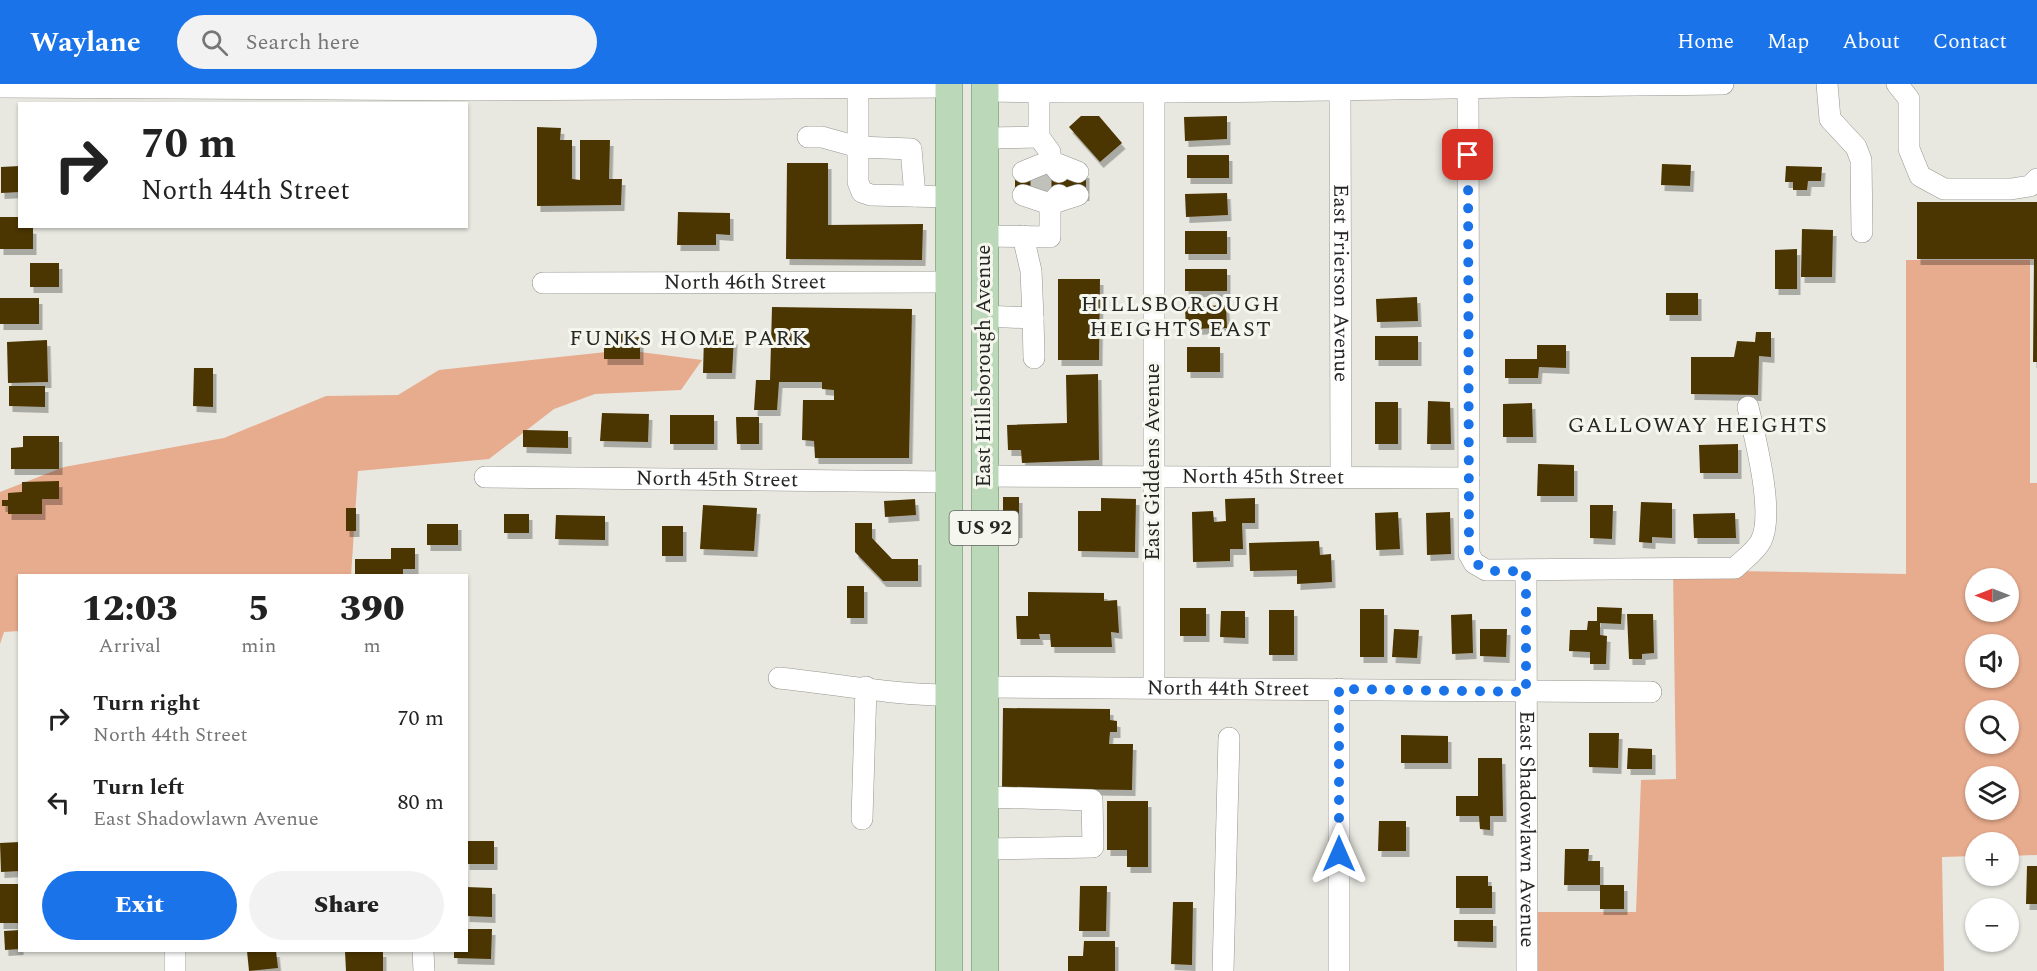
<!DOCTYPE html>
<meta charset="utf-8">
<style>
body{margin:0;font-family:Spectral,serif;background:#f2f2f2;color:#222;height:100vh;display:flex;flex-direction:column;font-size:22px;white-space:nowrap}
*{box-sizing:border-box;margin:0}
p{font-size:20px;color:#767676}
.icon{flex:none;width:33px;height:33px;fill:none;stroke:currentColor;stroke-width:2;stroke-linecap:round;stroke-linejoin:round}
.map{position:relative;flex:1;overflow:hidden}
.panel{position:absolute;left:18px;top:490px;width:450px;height:378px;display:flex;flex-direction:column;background:#fff;border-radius:0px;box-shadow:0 2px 4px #0004}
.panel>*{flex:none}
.hud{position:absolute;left:18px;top:18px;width:450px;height:126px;border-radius:0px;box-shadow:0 2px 4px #0004;background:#fff;color:#222;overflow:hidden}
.needle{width:39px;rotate:270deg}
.controls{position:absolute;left:1965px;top:484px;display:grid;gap:12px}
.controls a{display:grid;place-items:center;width:54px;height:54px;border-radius:50%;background:#fff;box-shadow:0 2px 4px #0004;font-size:30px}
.pin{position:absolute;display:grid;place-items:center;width:51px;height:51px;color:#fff;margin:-26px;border-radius:12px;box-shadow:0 3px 9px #0006}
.me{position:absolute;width:66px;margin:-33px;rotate:0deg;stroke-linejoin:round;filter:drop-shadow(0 0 4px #0008)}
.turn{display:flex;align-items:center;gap:21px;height:126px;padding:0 24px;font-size:27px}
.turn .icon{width:78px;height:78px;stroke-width:2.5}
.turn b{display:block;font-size:42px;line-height:51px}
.eta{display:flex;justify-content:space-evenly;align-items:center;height:102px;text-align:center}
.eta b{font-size:36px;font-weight:800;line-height:42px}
.button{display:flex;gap:12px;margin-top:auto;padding:12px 24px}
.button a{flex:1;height:69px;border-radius:36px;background:#1a73e8;color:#fff;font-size:24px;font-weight:800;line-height:69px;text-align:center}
.button a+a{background:#f2f2f2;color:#222}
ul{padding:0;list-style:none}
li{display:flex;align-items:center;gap:18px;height:84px;padding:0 24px}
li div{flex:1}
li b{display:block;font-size:22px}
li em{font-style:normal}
header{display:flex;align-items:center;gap:36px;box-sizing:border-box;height:84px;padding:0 30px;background:#1a73e8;color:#fff}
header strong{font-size:28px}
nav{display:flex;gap:33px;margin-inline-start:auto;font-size:21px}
.search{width:420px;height:54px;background:#f2f2f2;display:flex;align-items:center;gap:15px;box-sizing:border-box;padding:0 21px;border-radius:33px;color:#767676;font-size:22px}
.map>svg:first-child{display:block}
.green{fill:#e7ab8d;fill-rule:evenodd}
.building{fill:#4c3506;filter:url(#shadow)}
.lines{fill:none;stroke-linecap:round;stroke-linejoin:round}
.minor-tunnel{stroke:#c1c1bb;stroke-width:21;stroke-dasharray:21 10;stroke-linecap:butt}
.minor-casing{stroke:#969690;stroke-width:22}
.major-casing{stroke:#698965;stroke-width:28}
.minor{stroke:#fff;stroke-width:21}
.major{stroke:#bbd9b8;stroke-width:27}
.route{stroke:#1a73e8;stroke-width:10;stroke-dasharray:0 18}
.labels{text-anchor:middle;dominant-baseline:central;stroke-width:6;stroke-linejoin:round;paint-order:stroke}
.shield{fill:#f5f6ee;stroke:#646461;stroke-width:1.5}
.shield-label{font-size:20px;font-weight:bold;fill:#262624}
.street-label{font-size:21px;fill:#262624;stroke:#f5f6ee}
.neighbourhood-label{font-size:22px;letter-spacing:1.5px;fill:#262624;stroke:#f5f6ee}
</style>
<header>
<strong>Waylane</strong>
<div class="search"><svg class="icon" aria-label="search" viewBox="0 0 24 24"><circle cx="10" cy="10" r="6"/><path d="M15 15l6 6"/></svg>Search here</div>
<nav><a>Home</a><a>Map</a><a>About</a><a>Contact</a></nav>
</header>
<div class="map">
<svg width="2037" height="887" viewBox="0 0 2037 887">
<defs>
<filter id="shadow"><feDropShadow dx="3.5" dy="6" stdDeviation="0" flood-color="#0004"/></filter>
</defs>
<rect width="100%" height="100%" fill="#e8e8e1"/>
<g class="green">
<path d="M1906 176H2030V399H2037V771L2009 772 2008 759H1976L1975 772 1942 773 1944 887H1527V828H1636L1641 696 1676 695 1673 486 1906 490ZM1976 495H2008V528H1976ZM1976 561H2008V594H1976ZM1976 627H2008V660H1976ZM1976 693H2008V726H1976Z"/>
<path d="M625 266 702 276 681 306 595 310 554 325 489 375 358 387 351 492H20L19 547 4 548 0 560V408L64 383 224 354 326 312 398 311 439 286Z"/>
</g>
<g class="building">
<path d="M1081 32H1099L1122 59 1100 78 1069 43Z"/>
<path d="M1227 32V55L1185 57 1184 33Z"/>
<path d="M537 43 561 44 560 56H572V95L580 96V56H610L609 95H622L621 121 537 122Z"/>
<rect x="1187" y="71" width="42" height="23"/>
<path d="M787 79H828V141L923 140 922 176 786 175Z"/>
<path d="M1662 80 1691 81 1690 102 1661 101Z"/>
<path d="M20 82V108L1 109V83Z"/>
<path d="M1786 82 1822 83 1821 97H1808L1807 106H1793V98H1785Z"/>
<path d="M1015 87 1086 88V111H1015Z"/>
<path d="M1227 109 1228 131 1186 133 1185 110Z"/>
<path d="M1917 118H2037V278H2033L2034 175H1917Z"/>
<path d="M678 128 730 129V151L716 150V161H677Z"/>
<path d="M0 133H20V142L33 144V165H0Z"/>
<path d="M1802 145 1833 146 1832 193H1801Z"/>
<rect x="1185" y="147" width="42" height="23"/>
<path d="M1797 165V205H1775V166Z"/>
<rect x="30" y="179" width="29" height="24"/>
<rect x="1185" y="185" width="42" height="22"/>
<path d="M1058 195H1100L1099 276H1058Z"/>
<rect x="1666" y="209" width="32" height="22"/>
<path d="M1417 213 1418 237 1377 238 1376 215Z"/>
<rect x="0" y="214" width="39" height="26"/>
<path d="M1226 221 1227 244 1186 245 1185 223Z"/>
<path d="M772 223 912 225 909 374H815L814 357 802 356 803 316H834V306L822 305V298H779L777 326H754L756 296H770Z"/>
<path d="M613 245H625V254L640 253V275H604V254H613Z"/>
<path d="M1756 248H1771V273L1759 272 1758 311 1691 310V273H1734L1737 257 1755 258Z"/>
<rect x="1375" y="252" width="43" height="24"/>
<path d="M704 253 734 254 732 289H703Z"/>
<path d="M47 256 48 298 8 299 7 258Z"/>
<path d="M1537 261H1566V284L1539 283 1538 294H1505V275H1537Z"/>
<rect x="1187" y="263" width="33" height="25"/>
<path d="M194 284H213V323L193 322Z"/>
<path d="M1098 290 1099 376 1022 379 1021 366H1008L1007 341 1067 339 1066 291Z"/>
<path d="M9 302H45V323L9 322Z"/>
<path d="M1428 317 1450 318 1451 360H1427Z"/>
<rect x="1375" y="318" width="23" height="42"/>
<path d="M1532 319 1533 353H1503V320Z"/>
<path d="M602 329 649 330 648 358 600 357Z"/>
<rect x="670" y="331" width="44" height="29"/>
<path d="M736 333H759V360H737Z"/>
<path d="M523 346 568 347V364L523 363Z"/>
<path d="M23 352H59V385H11V364L23 363Z"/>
<path d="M1738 360V389H1700L1699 361Z"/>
<path d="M1538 380 1574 381V412H1537Z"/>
<path d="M59 397V415H42V430H8V422H2V416H8V409L22 408V398Z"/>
<rect x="1003" y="413" width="16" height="35"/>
<path d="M1101 414 1136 415 1135 468 1078 467V427H1101Z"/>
<path d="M1255 414V439H1242L1243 465H1230V477L1193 478 1192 428 1213 427 1214 438 1226 437 1225 415Z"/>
<path d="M915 415 916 431 885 433 884 417Z"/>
<path d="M1641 418 1672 419V454L1652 453V459L1639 458Z"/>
<path d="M703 421 757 424 754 467 700 465Z"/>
<path d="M1590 421H1613L1612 455 1590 454Z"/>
<rect x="346" y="424" width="10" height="23"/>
<path d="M1398 428 1400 465 1376 466 1375 429Z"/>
<path d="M1450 428 1451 470 1427 471 1426 429Z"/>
<path d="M1735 429 1736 454H1694L1693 430Z"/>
<rect x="504" y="430" width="25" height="19"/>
<path d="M556 431 605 432V456L555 455Z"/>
<path d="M855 439H872V454L892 475H918V497H883L855 468Z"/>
<rect x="427" y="440" width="31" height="21"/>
<rect x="662" y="442" width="21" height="30"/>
<path d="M1319 457 1320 471 1331 470 1332 498 1297 500V486L1250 487 1249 459Z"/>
<path d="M391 464H415V485H403V492H355V475H391Z"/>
<rect x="847" y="502" width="17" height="32"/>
<path d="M1028 508 1104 509V517L1117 516 1119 549 1111 548 1112 563H1051L1050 550H1039L1040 555H1017L1016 532H1028Z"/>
<path d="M1597 523 1622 524 1621 540 1600 539V551L1607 552 1606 580H1590V568L1569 567 1570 546H1587L1588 537H1597Z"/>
<rect x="1180" y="524" width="26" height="28"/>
<rect x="1360" y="525" width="24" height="48"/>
<rect x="1269" y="526" width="25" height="45"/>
<path d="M1221 527H1245V554L1220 553Z"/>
<path d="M1472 530 1473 569 1452 570 1451 531Z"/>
<path d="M1627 530H1653L1654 569 1642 570V575H1629Z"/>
<path d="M1394 545 1419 546 1417 574 1392 573Z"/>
<path d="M1480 545H1507L1506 573 1480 572Z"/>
<path d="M1003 624 1110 625V636L1117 637V648H1110L1109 660H1133L1132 706 1002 704Z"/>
<path d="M1589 649H1619L1618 684 1589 683Z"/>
<path d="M1401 651 1448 652V679H1401Z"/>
<path d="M1628 664 1652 665V685H1627Z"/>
<path d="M1478 674H1502L1503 732H1490V746L1480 745 1479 732H1456V712H1478Z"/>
<path d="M1107 717H1148V783H1127V766H1107Z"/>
<path d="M1379 737H1406V767H1378Z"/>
<rect x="466" y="757" width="28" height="23"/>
<path d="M20 758V787L1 788 0 759Z"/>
<path d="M1565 765H1589L1588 777H1600V801H1564Z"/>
<path d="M2027 782H2037V820H2026Z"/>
<path d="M1456 792H1488V802H1492V824H1456Z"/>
<rect x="0" y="800" width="20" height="39"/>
<rect x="1600" y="801" width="24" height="24"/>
<path d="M1080 802H1107L1106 847H1079Z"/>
<path d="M466 803 492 804V833L466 832Z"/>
<path d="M1173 818H1193L1192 881 1171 880Z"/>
<path d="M1454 836H1493V858L1454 857Z"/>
<path d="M466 845H492L491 875 454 874V867H466Z"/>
<path d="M20 846V865L5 866 4 847Z"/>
<path d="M1084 857H1115V887H1068V872H1083Z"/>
<path d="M247 867H276L278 884 249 887Z"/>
<path d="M345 867H383V887H346Z"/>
</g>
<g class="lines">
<path class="minor-tunnel" d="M1041 88V111"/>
<g class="minor-casing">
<g id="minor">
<path d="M1468 0 1469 470 1474 479 1486 486 1735 484C1743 476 1755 468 1761 457 1775 429 1755 354 1748 323"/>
<path d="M1827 0 1830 35 1856 63 1861 76 1862 148"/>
<path d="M1897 0 1909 15V65L1920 92 1944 105H2011L2030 102 2037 95"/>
<path d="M0 3 473 6 949 3"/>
<path d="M858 4V98L862 108 871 111 949 113"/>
<path id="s1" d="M1340 4 1341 393"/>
<path d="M985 7C1231 11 1477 2 1723 0"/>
<path d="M1039 8V53L1050 68V77L1059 88"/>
<path d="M808 53H822L858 63 911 65 915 112"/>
<path d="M985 54 1039 53"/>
<path d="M1023 88 1050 77 1078 88"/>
<path d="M1023 111 1050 120 1078 111"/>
<path d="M985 152 1050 153V120L1059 111"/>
<path id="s2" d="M543 199 949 198"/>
<path d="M984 232 1033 234 1031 187 1023 152"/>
<path d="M1033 234 1034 274"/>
<path id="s3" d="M984 392 1469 394"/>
<path id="s4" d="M485 393 949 398"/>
<path id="s5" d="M1526 487 1527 887"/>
<path d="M779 594C835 600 893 611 949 611"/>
<path id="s6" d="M985 603 1651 608"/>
<path d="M1154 603V9"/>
<path d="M1339 605V887"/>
<path d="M985 713 1092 716 1093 763 985 765"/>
<path d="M862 735 866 603"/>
<path d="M423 867 424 887"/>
<path d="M175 887V867"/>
<path d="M1223 887 1229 654"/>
</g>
</g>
<g class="major-casing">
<g id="major">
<path d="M949 0V887"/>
<path d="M985 887V0"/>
</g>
</g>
<use href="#minor" class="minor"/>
<use href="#major" class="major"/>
</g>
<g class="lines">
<path class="route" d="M1339 770V605L1526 608V487C1504 487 1481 492 1469 470L1468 71"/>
</g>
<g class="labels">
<rect class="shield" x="949.5" y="427" width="69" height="34" rx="4.5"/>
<g class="shield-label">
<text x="984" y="444">US 92</text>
</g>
<g class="street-label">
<text stroke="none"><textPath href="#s2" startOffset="202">North 46th Street</textPath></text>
<text stroke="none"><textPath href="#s1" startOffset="195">East Frierson Avenue</textPath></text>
<text transform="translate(984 282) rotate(-90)">East Hillsborough Avenue</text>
<text transform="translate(1153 378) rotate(-90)">East Giddens Avenue</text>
<text stroke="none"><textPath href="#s3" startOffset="279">North 45th Street</textPath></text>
<text stroke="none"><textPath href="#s4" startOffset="232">North 45th Street</textPath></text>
<text stroke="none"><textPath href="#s6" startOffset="243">North 44th Street</textPath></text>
<text stroke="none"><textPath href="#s5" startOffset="258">East Shadowlawn Avenue</textPath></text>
</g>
<g class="neighbourhood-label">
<text x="1181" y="220">HILLSBOROUGH<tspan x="1181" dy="25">HEIGHTS EAST</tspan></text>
<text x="689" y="254">FUNKS HOME PARK</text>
<text x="1698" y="341">GALLOWAY HEIGHTS</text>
</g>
</g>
</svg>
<div class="controls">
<a><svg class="needle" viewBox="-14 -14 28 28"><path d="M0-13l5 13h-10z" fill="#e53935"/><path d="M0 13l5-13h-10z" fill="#767676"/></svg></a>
<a><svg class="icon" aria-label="sound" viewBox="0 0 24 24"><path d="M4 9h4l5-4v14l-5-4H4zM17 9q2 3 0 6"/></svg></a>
<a><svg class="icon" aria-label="search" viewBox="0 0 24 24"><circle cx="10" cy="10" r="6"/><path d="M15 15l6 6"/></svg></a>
<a><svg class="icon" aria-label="layers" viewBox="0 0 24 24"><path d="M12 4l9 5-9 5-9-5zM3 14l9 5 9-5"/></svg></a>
<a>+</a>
<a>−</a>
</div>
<div class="pin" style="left:1468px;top:71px;background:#d93025"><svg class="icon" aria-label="arrive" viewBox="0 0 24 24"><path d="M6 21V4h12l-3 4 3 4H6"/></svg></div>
<svg class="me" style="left:1339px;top:770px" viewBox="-20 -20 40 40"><path d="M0-17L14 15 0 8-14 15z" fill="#1a73e8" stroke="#fff" stroke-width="4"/></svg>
<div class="hud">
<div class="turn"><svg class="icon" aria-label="right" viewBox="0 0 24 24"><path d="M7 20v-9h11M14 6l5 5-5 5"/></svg><div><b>70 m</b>North 44th Street</div></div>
</div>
<section class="panel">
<div class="eta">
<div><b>12:03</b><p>Arrival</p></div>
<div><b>5</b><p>min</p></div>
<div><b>390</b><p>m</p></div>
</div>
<ul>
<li><svg class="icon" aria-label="right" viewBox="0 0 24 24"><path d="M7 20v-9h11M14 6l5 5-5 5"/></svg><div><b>Turn right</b><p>North 44th Street</p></div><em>70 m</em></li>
<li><svg class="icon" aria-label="left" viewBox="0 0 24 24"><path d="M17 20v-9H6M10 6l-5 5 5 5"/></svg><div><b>Turn left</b><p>East Shadowlawn Avenue</p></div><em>80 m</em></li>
</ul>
<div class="button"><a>Exit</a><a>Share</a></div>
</section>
</div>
